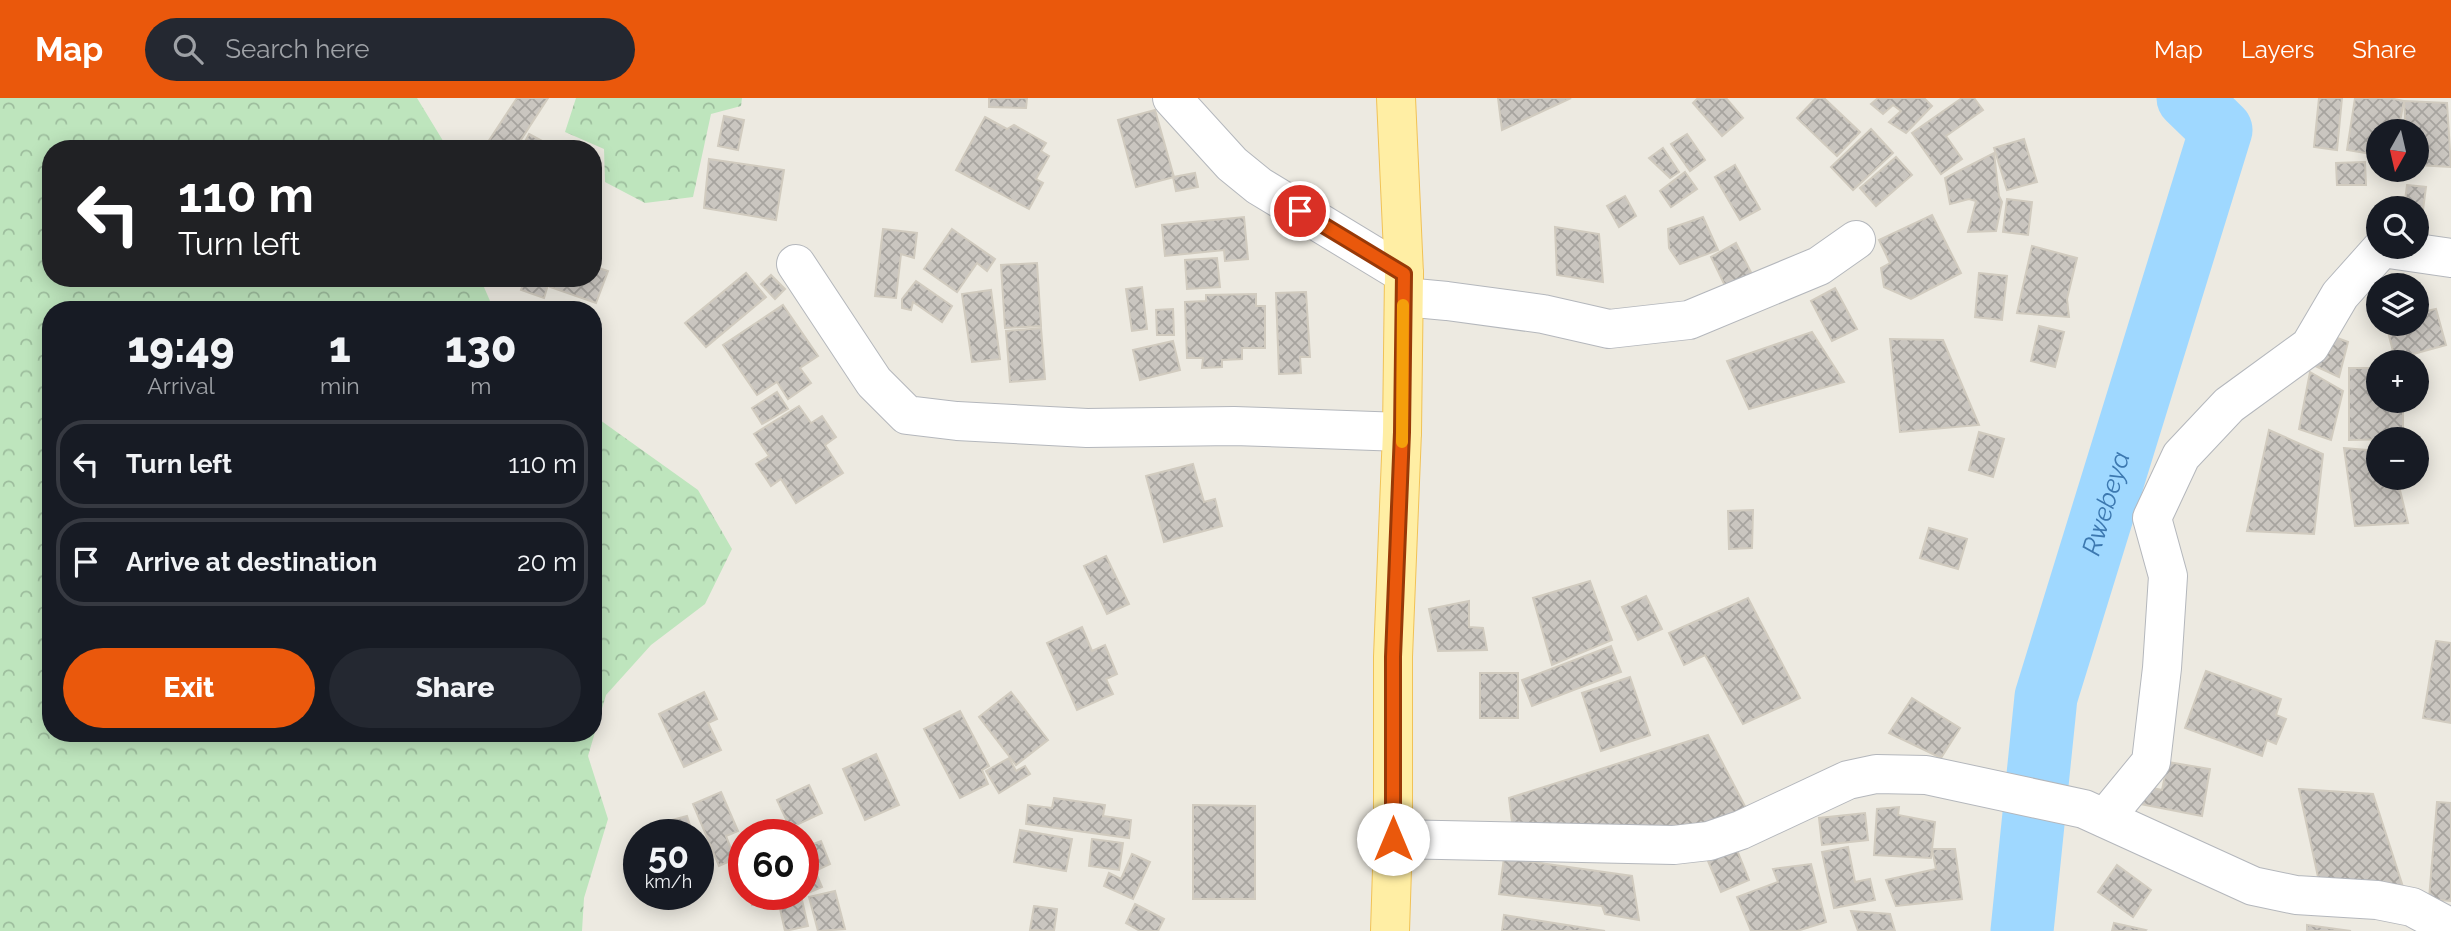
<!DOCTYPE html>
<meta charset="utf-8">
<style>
body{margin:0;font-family:Raleway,sans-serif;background:#242831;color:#f1f3f6;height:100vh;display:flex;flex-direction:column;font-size:26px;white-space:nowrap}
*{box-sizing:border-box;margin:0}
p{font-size:23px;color:#9ea1a6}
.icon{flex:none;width:38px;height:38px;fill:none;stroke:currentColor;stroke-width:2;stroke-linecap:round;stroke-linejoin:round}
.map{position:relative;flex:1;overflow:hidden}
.drawer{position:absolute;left:42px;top:203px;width:560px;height:441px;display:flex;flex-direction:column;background:#171b24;border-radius:28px;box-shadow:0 4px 18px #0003}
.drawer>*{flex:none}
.top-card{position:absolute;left:42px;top:42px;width:560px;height:147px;border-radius:28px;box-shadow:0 4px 18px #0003;background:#202124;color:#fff;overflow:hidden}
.needle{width:46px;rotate:188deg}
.fabs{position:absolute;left:2366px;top:21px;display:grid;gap:14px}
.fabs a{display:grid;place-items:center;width:63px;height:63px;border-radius:50%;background:#171b24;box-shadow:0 4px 18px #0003;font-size:35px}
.speed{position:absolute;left:623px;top:721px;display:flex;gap:14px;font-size:35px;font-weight:700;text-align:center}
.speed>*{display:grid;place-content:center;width:91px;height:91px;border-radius:50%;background:#171b24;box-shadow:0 4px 18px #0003;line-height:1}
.speed small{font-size:18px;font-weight:400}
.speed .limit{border:10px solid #d22;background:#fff;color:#111}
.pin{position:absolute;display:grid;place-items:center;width:60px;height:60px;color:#fff;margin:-30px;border:4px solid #fff;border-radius:50%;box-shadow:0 2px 7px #0007}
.me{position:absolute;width:77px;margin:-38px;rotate:0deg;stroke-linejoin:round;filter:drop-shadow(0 0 5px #0008)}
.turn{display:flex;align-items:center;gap:24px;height:147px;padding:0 21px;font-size:32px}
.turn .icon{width:91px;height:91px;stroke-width:2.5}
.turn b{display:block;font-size:49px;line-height:60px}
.eta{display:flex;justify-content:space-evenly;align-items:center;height:119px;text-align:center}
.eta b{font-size:42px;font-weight:800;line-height:49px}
.cta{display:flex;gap:14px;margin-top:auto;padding:14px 21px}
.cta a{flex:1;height:80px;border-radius:42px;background:#ea580c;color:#fff;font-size:28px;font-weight:800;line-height:80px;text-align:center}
.cta a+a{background:#242831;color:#f1f3f6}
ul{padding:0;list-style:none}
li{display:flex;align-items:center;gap:21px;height:88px;margin:0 14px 10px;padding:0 7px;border:4px solid #363941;border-radius:28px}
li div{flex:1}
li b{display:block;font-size:26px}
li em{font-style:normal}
header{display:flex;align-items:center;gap:42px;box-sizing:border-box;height:98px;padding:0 35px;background:#ea580c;color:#fff}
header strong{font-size:33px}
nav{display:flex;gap:38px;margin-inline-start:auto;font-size:24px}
.search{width:490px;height:63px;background:#242831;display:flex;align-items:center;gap:18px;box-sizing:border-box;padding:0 24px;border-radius:38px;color:#9ea1a6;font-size:26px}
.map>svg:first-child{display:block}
.forest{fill:url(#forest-crowns)}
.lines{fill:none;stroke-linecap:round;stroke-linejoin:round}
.river{stroke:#9fd8ff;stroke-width:63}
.building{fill:url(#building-cross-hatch);stroke:#d1cbbf;stroke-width:2}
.minor-casing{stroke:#b4b7bc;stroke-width:40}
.major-casing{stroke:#f1c256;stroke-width:40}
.minor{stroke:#fff;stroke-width:38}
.major{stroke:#ffeea4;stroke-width:38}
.route-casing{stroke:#983908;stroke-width:18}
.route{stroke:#ea580c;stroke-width:12}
.slow{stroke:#f59e0b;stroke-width:12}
.labels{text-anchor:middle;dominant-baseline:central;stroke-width:5;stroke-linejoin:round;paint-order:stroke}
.water-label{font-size:26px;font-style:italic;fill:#3c78b0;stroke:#fff}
</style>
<header>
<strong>Map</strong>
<div class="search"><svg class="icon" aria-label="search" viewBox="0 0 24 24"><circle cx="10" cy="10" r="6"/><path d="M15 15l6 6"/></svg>Search here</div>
<nav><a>Map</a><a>Layers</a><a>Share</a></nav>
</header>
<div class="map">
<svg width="2451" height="833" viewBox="0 0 2451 833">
<defs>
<pattern id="forest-crowns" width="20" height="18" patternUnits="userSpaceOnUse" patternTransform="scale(1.75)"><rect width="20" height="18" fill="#bee5bd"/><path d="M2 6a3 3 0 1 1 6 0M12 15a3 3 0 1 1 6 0" fill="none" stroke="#9dbd9d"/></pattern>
<pattern id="building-cross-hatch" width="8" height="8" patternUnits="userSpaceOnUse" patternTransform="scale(1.75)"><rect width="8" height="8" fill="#cac6c0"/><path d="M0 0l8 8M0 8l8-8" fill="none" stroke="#a7a49f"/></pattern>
</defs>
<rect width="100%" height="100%" fill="#edeae1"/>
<g class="forest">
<path d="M0 0H417L448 51H51V180H480L494 212H51V635H593V317L698 392 732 451 705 506 651 547 606 597 588 658 608 721 584 800 582 833H0Z"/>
<path d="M576 0H742L741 8 711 16 693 99 645 105 605 84 604 51 565 34Z"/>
</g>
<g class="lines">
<path class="river" id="s1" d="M2022 833 2046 599 2221 32 2188 0"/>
</g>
<g class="building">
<path d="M517 0H548L515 51H491L486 47Z"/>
<path d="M989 0H1027L1026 10 989 9Z"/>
<path d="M1498 0H1571L1502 32Z"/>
<path d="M1698 0H1726L1743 20 1722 38 1693 5Z"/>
<path d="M1816 0H1824L1860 34 1837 58 1797 20Z"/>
<path d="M1878 0H1924L1932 8 1906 35 1889 24 1901 13 1893 7 1883 16 1871 6Z"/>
<path d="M1962 0H1974L1983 12 1946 38 1962 61 1941 76 1912 35Z"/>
<path d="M2319 0H2342L2337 52 2314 49Z"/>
<path d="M2355 0H2389L2404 3 2398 33H2378V57L2347 52Z"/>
<path d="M2404 3 2447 5 2451 69 2417 67V33H2406Z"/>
<path d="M1155 12 1174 79 1136 89 1118 22Z"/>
<path d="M724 18 744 22 738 52 718 48Z"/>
<path d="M985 19 1007 31 1014 27 1046 45 1041 53 1049 58 1036 81 1043 85 1029 111 956 72Z"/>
<path d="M1871 31 1893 55 1853 92 1831 69Z"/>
<path d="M529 36 555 50 558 44 571 51H521Z"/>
<path d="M1687 36 1705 62 1690 73 1671 46Z"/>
<path d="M2024 41 2037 84 2007 92 1994 50Z"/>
<path d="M1663 50 1679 74 1670 80 1649 60Z"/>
<path d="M1994 55 1999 98 2002 104 1996 133 1968 134 1976 103 1969 101 1950 106 1945 80Z"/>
<path d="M1896 59 1912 77 1876 108 1860 90Z"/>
<path d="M709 61 784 72 776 122 704 110Z"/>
<path d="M593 63 600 66 593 79Z"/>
<path d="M2365 64 2366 87H2337L2336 65Z"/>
<path d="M1735 67 1760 111 1740 122 1715 79Z"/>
<path d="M1685 74 1697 91 1671 109 1660 93Z"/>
<path d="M1195 75 1198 89 1176 93 1173 79Z"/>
<path d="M2407 87 2426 89 2422 120 2417 119V110H2404Z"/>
<path d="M1625 98 1636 118 1619 129 1607 108Z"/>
<path d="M2007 101 2032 104 2028 137 2003 134Z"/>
<path d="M1932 117 1961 175 1911 201 1884 189 1881 170 1890 165 1879 142Z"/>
<path d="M1244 119 1248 161 1225 163 1224 152 1165 158 1162 127Z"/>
<path d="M1703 119 1718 152 1680 166 1669 150 1668 131Z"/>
<path d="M1555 129 1599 136 1603 184 1557 177Z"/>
<path d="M883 131 917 135 914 160 901 156 896 200 875 198Z"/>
<path d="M952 131 995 161 987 173 977 165 957 194 924 171Z"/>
<path d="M1736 145 1754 180 1728 194 1711 159Z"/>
<path d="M2032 148 2077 160 2067 201 2069 219 2017 215Z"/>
<path d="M1217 160 1220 189 1187 191 1185 162Z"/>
<path d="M1037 165 1041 228 1005 230 1001 167Z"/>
<path d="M593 168 608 173 596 205 550 189 553 180H593Z"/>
<path d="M746 175 766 199 706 249 685 225Z"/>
<path d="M1979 175 2007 178 2002 222 1975 219Z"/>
<path d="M771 177 785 191 775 201 761 186Z"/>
<path d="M525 180H550L544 200 521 192Z"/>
<path d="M916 183 952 208 942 224 913 204 911 212 902 210V201Z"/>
<path d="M1142 189 1147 231 1132 233 1126 191Z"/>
<path d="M1835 190 1857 231 1832 243 1811 203Z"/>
<path d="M991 192 1000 261 972 264 962 196Z"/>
<path d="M1306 194 1310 259H1300L1301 275 1279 276 1276 195Z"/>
<path d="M1256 196V208H1265V250H1242V261L1222 262V269L1202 270 1203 260H1187L1185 204 1206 203V197Z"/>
<path d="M783 207 818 258 800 270 811 285 788 301 777 284 757 297 723 247Z"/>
<path d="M1173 211 1174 237H1157L1156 212Z"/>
<path d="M2436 211 2446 247 2395 261 2386 226H2417V215Z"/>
<path d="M2039 228 2064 234 2055 269 2031 263Z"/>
<path d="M1041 230 1045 281 1010 284 1006 233Z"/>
<path d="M1812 234 1844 284 1749 311 1727 263Z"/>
<path d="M2329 237 2348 244 2339 279 2311 266Z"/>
<path d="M1890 241 1943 242 1979 327 1900 334Z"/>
<path d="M1173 243 1180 272 1140 282 1133 252Z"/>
<path d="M2349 270H2378V303L2403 304V341L2349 342Z"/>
<path d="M2310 274 2343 293 2331 342 2299 331Z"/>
<path d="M777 294 788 311 762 326 752 310Z"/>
<path d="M799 308 811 325 822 318 836 339 825 347 843 375 796 405 781 381 771 388 756 366 769 358 754 336Z"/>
<path d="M2269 332 2323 356 2314 436 2247 433Z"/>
<path d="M1979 334 2004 341 1993 379 1969 372Z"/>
<path d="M2344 350 2378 353V380H2397L2408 425 2355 428Z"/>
<path d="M1193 366 1204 404 1215 401 1222 428 1164 444 1146 378Z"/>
<path d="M1753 412 1752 450 1729 451 1728 413Z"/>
<path d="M1929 430 1967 441 1958 471 1920 460Z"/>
<path d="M1106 458 1129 506 1107 516 1084 468Z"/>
<path d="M1590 483 1612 542 1552 567 1533 500Z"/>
<path d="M1646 498 1662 531 1638 542 1622 509Z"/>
<path d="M1748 500 1800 600 1743 626 1705 557 1684 567 1669 535Z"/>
<path d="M1469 503V529L1483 530 1487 552 1438 553 1429 511Z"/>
<path d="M1082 529 1092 553 1105 547 1117 576 1106 581 1113 596 1077 612 1047 545Z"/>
<path d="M2436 543 2451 545V625L2423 620Z"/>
<path d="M1611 548 1621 574 1532 608 1522 582Z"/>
<path d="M2206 573 2281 601 2276 617 2286 621 2276 646 2267 642 2262 658 2185 630Z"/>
<rect x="1480" y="575" width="38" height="45"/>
<path d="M1630 579 1650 637 1601 653 1582 595Z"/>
<path d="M704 594 717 621 708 625 721 652 684 669 659 616Z"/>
<path d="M1011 594 1048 642 1016 667 979 619Z"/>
<path d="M1912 600 1960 630 1941 660 1889 635Z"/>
<path d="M960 613 989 668 982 672 988 686 960 700 924 631Z"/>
<path d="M1708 637 1749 716 1679 741 1513 732 1509 700Z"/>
<path d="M876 656 899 707 865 722 843 671Z"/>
<path d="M1009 660 1016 673 1025 668 1030 676 999 695 986 673Z"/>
<path d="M2168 664 2210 671 2202 718 2140 706 2143 688 2162 692Z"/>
<path d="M809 687 822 715 790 730 777 702Z"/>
<path d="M2299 691 2373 696 2404 792 2320 788Z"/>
<path d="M721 694 738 733 726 738 735 761 719 768 693 706Z"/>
<path d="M1054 700 1105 707 1103 718 1131 722 1129 740 1026 726 1028 707 1052 710Z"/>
<path d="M2437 704 2451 705V803L2429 801Z"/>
<path d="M1193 707 1255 708V801H1193Z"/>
<path d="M1899 709 1898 717 1935 724 1931 760 1874 757 1877 711Z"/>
<path d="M1865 715 1868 742 1822 747 1819 720Z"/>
<path d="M687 718 693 737H660L657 726Z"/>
<path d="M1020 732 1072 741 1066 773 1014 764Z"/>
<path d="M1092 741 1123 745 1119 772 1089 768Z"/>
<path d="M821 743 830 766 815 773 822 789 799 799 798 796H803V750Z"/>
<path d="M1848 749 1855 784 1870 781 1875 802 1834 810 1822 754Z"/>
<path d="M1932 751H1955L1962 801 1896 808 1886 782 1936 771Z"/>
<path d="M1737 752 1749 782 1721 794 1708 763Z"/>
<path d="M1132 756 1150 764 1133 801 1104 788 1109 775 1121 781Z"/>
<path d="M1504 760 1632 778 1639 822 1605 816 1602 808 1499 796Z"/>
<path d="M1811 766 1826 824 1797 833H1751L1737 799 1778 784 1773 771Z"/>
<path d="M2117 767 2151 792 2133 819 2098 794Z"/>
<path d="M835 793 845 831 818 833 809 799Z"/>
<path d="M749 796H791L752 807Z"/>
<path d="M802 802 808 828 785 833 779 806Z"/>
<path d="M1135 806 1164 821 1158 833H1140L1126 825Z"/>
<path d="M1034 808 1057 811 1054 833 1030 832Z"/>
<path d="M1851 813 1890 816 1895 833H1858Z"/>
<path d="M1504 817 1605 833H1502Z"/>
<path d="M2114 825 2146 832 2145 833H2112Z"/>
<path d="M2307 827 2351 833H2307Z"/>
</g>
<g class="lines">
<g class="minor-casing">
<g id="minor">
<path d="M1172 0 1232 66 1259 88 1404 176"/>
<path d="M796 166 874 284 907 317 957 323 1087 330 1234 328 1402 334"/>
<path d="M1404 199 1447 203 1543 216 1609 231 1689 222 1819 168 1856 142"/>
<path d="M2105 720 2151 664 2162 570 2168 478 2152 420 2181 358 2229 307 2310 248 2340 197 2382 150 2451 160"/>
<path d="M1393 741 1674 747 1709 743 1741 732 1848 682 1876 676 1926 677 2084 711 2253 788 2296 797 2377 802 2412 809 2451 830"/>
</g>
</g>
<g class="major-casing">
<path id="major" d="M1390 833 1393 741V559L1402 334 1404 176 1396 0"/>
</g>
<use href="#minor" class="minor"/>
<use href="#major" class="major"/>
</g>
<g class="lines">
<g class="route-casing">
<path id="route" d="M1300 113 1404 176 1402 334 1393 559V741"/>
</g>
<use href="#route" class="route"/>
<path class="slow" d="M1402 344 1403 207"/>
</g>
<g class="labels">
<g class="water-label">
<text stroke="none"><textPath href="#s1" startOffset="438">Rwebeya</textPath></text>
</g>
</g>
</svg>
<div class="fabs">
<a><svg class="needle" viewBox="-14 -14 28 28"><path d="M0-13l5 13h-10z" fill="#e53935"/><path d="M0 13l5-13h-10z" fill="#9ea1a6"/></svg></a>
<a><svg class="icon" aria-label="search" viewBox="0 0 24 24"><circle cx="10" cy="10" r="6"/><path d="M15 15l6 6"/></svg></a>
<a><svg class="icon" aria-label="layers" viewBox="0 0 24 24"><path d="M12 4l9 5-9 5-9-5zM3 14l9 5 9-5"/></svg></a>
<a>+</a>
<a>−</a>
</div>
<div class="speed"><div>50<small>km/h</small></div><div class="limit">60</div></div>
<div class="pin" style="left:1300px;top:113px;background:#d93025"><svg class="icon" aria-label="arrive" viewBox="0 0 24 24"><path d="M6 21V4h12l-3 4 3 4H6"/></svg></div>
<svg class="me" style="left:1393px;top:741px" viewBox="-20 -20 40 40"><circle r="19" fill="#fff"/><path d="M0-13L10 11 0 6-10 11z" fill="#ea580c"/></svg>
<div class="top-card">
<div class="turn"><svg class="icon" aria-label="left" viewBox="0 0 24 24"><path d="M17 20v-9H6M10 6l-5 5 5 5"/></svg><div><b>110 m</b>Turn left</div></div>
</div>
<section class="drawer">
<div class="eta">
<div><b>19:49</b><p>Arrival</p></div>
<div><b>1</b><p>min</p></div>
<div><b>130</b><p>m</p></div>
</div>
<ul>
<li><svg class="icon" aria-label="left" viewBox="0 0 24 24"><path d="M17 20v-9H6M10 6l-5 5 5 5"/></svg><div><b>Turn left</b></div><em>110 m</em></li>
<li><svg class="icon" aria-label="arrive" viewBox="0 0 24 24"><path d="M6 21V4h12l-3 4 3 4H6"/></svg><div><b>Arrive at destination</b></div><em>20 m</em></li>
</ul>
<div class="cta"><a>Exit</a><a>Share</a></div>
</section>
</div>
